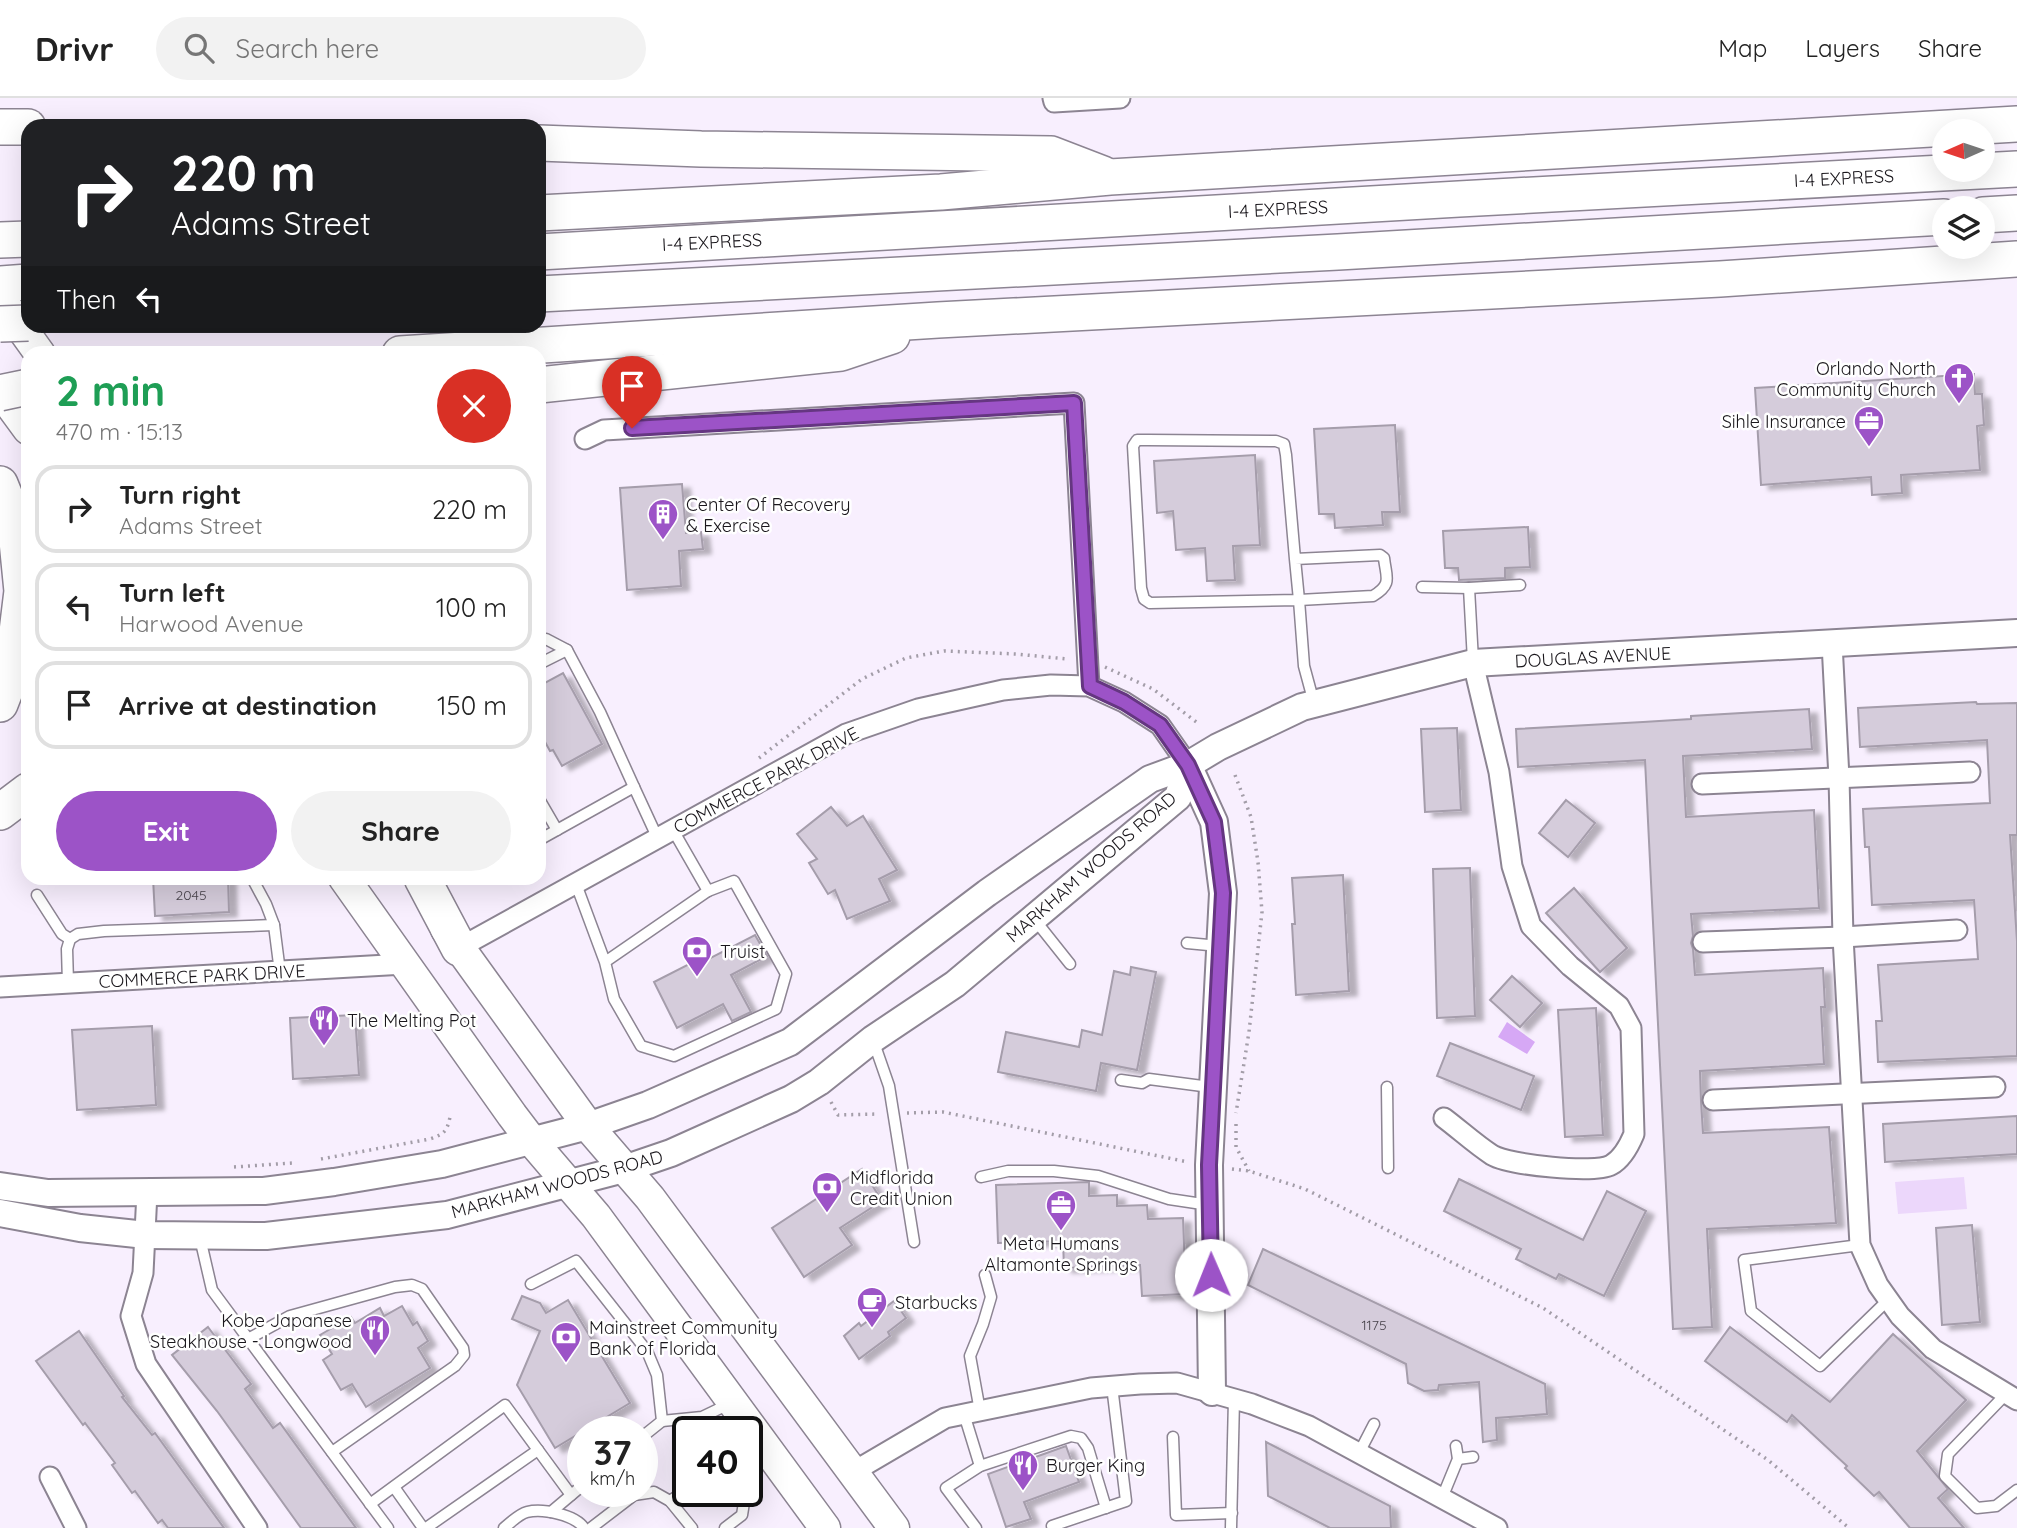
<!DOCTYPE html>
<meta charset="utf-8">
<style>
body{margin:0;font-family:Quicksand,sans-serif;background:#f2f2f2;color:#222;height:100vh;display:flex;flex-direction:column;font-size:26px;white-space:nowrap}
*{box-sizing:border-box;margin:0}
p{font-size:23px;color:#767676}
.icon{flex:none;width:38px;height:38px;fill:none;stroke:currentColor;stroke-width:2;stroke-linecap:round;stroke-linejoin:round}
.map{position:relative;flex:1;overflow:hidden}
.drawer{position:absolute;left:21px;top:248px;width:525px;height:539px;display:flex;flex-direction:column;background:#fff;border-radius:21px;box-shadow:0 7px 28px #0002}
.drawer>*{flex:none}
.banner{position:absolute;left:21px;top:21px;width:525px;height:214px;border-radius:21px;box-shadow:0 7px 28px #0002;background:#202124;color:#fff;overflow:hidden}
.needle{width:46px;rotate:267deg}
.fabs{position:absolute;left:1932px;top:21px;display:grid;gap:14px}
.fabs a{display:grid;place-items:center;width:63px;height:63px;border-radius:50%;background:#fff;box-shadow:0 7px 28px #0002;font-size:35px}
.speed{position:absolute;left:567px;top:1318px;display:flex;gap:14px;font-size:35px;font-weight:700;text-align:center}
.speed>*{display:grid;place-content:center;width:91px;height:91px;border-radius:50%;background:#fff;box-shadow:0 7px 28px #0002;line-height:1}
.speed small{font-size:18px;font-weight:400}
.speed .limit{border:4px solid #111;border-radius:10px;background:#fff;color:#111}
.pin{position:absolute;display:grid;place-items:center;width:60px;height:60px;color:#fff;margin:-72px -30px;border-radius:50% 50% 50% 0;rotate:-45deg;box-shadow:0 0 7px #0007}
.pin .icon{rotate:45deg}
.me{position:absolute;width:77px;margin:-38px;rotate:359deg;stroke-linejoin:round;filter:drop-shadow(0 0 5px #0008)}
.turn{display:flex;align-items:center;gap:24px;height:147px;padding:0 35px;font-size:32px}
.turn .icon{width:91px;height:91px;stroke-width:2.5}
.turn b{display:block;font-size:49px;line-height:60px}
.then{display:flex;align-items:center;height:66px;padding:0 35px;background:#0003;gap:14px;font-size:26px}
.round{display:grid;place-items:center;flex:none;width:74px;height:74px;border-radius:37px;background:#f2f2f2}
.headline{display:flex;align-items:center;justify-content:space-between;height:119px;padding:0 35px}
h1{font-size:42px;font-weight:800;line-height:52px;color:#1e9e55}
.action{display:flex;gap:14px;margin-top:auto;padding:14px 35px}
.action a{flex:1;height:80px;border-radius:42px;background:#9c53c7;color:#fff;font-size:28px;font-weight:800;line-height:80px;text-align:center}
.action a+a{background:#f2f2f2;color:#222}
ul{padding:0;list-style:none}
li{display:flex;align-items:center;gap:21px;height:88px;margin:0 14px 10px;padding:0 21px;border:4px solid #e0e0e0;border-radius:21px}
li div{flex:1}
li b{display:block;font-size:26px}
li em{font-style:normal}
header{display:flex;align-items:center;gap:42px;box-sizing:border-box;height:98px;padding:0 35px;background:#fff;border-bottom:2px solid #e0e0e0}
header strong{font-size:33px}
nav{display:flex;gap:38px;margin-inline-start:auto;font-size:24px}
.search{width:490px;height:63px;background:#f2f2f2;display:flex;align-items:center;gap:18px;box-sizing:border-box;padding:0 24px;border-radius:38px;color:#767676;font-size:26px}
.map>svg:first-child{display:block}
.green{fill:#ecd7fb}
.water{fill:#d6a8f5}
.building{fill:#d5ccdb;stroke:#a59dab;stroke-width:2;filter:url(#shadow)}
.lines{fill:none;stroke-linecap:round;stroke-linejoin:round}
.lane-casing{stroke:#8c8492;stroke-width:13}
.street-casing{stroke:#8c8492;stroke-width:23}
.secondary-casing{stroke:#8c8492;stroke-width:30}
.primary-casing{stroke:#8c8492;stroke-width:33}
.highway-casing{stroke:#8c8492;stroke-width:38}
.path{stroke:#a39da8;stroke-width:3.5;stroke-dasharray:2 5;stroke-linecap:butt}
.lane{stroke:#fff;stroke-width:10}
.street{stroke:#fff;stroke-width:19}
.secondary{stroke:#fff;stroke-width:26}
.primary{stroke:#fff;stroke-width:30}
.highway{stroke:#fff;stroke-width:35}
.highway-bridge-casing{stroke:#8c8492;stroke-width:38;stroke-linecap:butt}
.highway-bridge{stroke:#fff;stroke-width:35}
.route-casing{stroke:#653681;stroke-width:18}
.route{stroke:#9c53c7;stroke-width:12}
.labels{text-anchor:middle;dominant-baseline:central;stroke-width:5;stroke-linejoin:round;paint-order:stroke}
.number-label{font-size:14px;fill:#49444c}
.street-label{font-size:18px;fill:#1a171c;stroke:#fff}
.poi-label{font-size:18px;fill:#1a171c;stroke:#fff;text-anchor:start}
</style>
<header>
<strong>Drivr</strong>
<div class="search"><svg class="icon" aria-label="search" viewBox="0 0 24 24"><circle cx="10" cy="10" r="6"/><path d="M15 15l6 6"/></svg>Search here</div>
<nav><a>Map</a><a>Layers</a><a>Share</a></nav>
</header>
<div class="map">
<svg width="2017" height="1430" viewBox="0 0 2017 1430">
<defs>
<filter id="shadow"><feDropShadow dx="8" dy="4.5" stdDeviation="2" flood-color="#0004"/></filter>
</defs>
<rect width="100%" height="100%" fill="#f8effe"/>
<path class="green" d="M1964 1079 1967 1111 1898 1116 1895 1084Z"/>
<path class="water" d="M1507 924 1535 944 1527 956 1498 939Z"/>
<g class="building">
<path d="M1974 276 1975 296H1982L1984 327 1977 328 1980 372 1901 377 1902 395 1872 397 1871 379 1761 387 1755 290Z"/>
<path d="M1395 327 1400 414H1382L1383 427 1335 430 1334 416H1319L1314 331Z"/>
<path d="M1255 357 1260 447 1233 448 1235 482 1207 483 1205 450 1176 452 1173 413 1157 415 1154 363Z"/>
<path d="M682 386 686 435 701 434 703 451 679 453 681 488 627 492 620 390Z"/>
<path d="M1528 429 1530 469 1505 470V480L1459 482 1458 470H1445L1443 433Z"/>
<path d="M563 575 602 646 562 668 553 652 550 653 539 633V588Z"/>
<path d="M1976 604 1977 606 2017 605V737H2010L2017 843V958L1878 964 1876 923H1882L1878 867 1978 861 1974 802 1872 807 1869 749H1865L1863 711 1990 705 1987 642 1860 649 1858 610Z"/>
<path d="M1809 611 1812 651 1683 658 1686 719 1814 712 1819 810 1691 816 1693 838 1691 845 1693 851 1695 877 1823 870 1825 909H1821L1824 966 1700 973 1701 1003 1703 1035 1829 1029 1836 1125 1707 1131 1712 1229 1673 1231 1645 662 1518 669 1516 631 1643 624 1691 621V618Z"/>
<path d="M1457 630 1461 712 1425 714 1421 631Z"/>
<path d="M1566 702 1595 725 1568 759 1539 735Z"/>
<path d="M831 709 847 728 863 718 897 772 879 781 890 803 847 821 835 792 828 796 809 765 817 761 797 736Z"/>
<path d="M1470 770 1475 918 1437 920 1433 771Z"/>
<path d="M1343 777 1349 893 1296 897 1292 826H1295L1292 780Z"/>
<path d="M153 780H228L229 814 155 818Z"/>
<path d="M1574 790 1627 850 1600 874 1546 815Z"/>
<path d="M755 837 767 858 731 877 751 914 732 923 723 906 677 930 654 884 699 861 701 865Z"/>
<path d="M1131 869 1156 874 1137 972 1101 965 1096 993 998 974 1006 934 1079 949 1082 932 1102 937 1114 873 1130 877Z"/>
<path d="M1512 878 1542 905 1520 929 1490 902Z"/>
<path d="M1596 910 1603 1037 1565 1039 1558 912Z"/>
<path d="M355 917 359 977 293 981 290 920Z"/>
<path d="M152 928 156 1007 77 1012 72 932Z"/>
<path d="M1450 945 1534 978 1521 1012 1437 978Z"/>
<path d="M2017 1018V1056L1885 1064 1883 1026Z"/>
<path d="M862 1071 882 1103 840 1130 852 1147 804 1179 772 1130Z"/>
<path d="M1459 1081 1583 1142 1607 1093 1646 1113 1604 1198 1559 1176 1556 1181 1516 1161 1521 1151 1444 1113Z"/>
<path d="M1089 1084V1098L1117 1097V1108L1147 1107 1148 1121 1183 1120 1186 1196 1142 1198 1140 1167 1064 1170 1063 1143 998 1145 996 1087Z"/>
<path d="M1972 1127 1980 1224 1942 1227 1936 1130Z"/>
<path d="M1263 1151 1545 1286 1547 1316 1496 1320 1497 1342 1483 1344 1479 1284 1439 1287 1438 1292 1424 1293 1408 1285 1406 1266 1248 1187Z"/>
<path d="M522 1198 540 1205 546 1215 568 1202 630 1305 555 1350 517 1287 540 1233 512 1221Z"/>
<path d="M894 1203 906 1220 888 1234 890 1238 859 1261 844 1238 859 1225 861 1228Z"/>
<path d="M402 1208 413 1227 417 1224 428 1243 418 1250 430 1270 366 1309 352 1286 341 1292 323 1262 332 1256 320 1237 351 1219 355 1225 380 1210 384 1218Z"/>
<path d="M208 1229 251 1286 245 1291 273 1330 280 1325 356 1430H301L217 1313 172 1257Z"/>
<path d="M1730 1229 1830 1304 1893 1236 1966 1302 1917 1353 1948 1391 1938 1400 1964 1430H1910L1879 1394 1874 1398 1845 1370 1847 1368 1792 1317 1787 1324 1705 1263Z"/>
<path d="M79 1233 124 1298 122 1299 152 1337 155 1335 224 1430H168L162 1422 158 1425 135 1393 132 1395 112 1367 115 1365 85 1325 83 1327 36 1263Z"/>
<path d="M1266 1344 1390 1408 1391 1430H1330L1268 1398Z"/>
<path d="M1066 1348 1079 1384 1024 1404 1031 1421 1006 1429 988 1376Z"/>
</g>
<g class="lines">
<g class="lane-casing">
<g id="lane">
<path d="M1295 461 1286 357 1284 346 1276 343 1148 342H1137L1133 348 1141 490 1144 501 1150 505 1299 502 1295 461 1380 457 1384 460C1386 479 1393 486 1373 498L1299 502 1304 568 1314 605"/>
<path d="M1422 489 1469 490 1520 487"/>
<path d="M1469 490 1473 563"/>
<path d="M539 543 546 541 567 552"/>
<path d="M539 566 567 552 600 614 634 689"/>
<path d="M539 701 557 732"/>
<path d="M673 732 708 793"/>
<path d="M539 742 634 689 658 741"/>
<path d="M252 780 266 806 274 827 280 874"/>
<path d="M576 786 605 864 614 901 641 948 674 958 776 911 786 876 734 783 708 793 605 864"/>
<path d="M37 797 62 836 70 841 67 851 68 885"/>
<path d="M1035 822 1070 866"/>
<path d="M70 841 78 836 104 833 274 827"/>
<path d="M1187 845 1219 848"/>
<path d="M873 942 889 988 914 1144"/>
<path d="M1121 982 1142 985 1149 981 1210 989"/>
<path d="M1387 989 1388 1070"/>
<path d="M981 1079 1008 1073H1054L1098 1078 1169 1101 1209 1107"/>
<path d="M200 1140 212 1192 388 1430"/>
<path d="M1860 1147 1744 1162 1751 1213 1820 1268 1888 1202"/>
<path d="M531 1186 576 1163 647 1253 657 1277 662 1323 642 1339"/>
<path d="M248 1241 290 1218 395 1189 412 1187 422 1191 463 1250 464 1257 455 1268 332 1354"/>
<path d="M2006 1296 1948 1356 1945 1378 1977 1410 1996 1408 2017 1392"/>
<path d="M980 1313 970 1258 983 1226 991 1199 985 1177"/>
<path d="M964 1316 980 1368"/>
<path d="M662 1323 702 1319 729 1306"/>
<path d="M1173 1339 1176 1417 1232 1415"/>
<path d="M1359 1355 1374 1326"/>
<path d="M1458 1361 1473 1359"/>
<path d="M394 1389 423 1430"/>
<path d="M1442 1400 1458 1361 1456 1348"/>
<path d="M670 1403 688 1391"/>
<path d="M370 1406 505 1307 571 1397"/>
<path d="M551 1414 583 1387"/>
<path d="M1052 1428 1126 1403 1112 1288"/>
<path d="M426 1430 538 1352"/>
<path d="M504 1430C510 1425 519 1416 527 1414 543 1410 575 1417 584 1430"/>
<path d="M591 1430 634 1397 654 1394 670 1403 692 1430"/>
<path d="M725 1430 742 1417 745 1398 742 1393"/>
<path d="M976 1430 946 1390 980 1368 1071 1338 1081 1340 1088 1350 1106 1410"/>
<path d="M1231 1430 1234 1301"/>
</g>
</g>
<g class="street-casing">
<g id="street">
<path d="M1053 0 1054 4 1120 0"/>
<path d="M585 341 604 332 1074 305 1089 588"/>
<path d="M1832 545 1839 680 1843 839 1860 1147 1878 1187 1900 1218 1933 1251 2017 1302"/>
<path d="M1702 686 1970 674"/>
<path d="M1703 844 1843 839 1957 832"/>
<path d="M459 850 846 636 918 611 1003 592 1051 587 1089 588 1124 604 1160 627 1188 667"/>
<path d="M0 889 405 866"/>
<path d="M1713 1002 1995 989"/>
<path d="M1444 1020C1460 1032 1475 1046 1492 1057 1509 1067 1595 1076 1611 1067 1622 1061 1629 1048 1634 1036L1631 930 1619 908 1570 868 1531 828 1512 768 1499 674 1473 565"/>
<path d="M147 1094 143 1175 131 1218 146 1266 257 1430"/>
<path d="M853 1374 945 1320 1091 1290 1140 1286 1177 1285 1252 1306 1309 1328 1497 1430"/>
<path d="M50 1379 76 1430"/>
</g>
</g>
<g class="secondary-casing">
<g id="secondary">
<path d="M1188 667 1214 724 1223 795 1209 1067 1212 1294"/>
<path d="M0 1088 48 1095 264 1093 334 1084 442 1066 588 1028 648 1007 790 944 987 795 1150 681 1188 667 1218 649 1302 609 1473 565 2017 535"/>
<path d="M0 1115 80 1130 146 1137 266 1138 447 1117 624 1071 671 1055 791 1001 819 984 873 941 955 886 1178 699 1188 667"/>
</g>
</g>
<g class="primary-casing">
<g id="primary">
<path d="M0 200 40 256"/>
<path d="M0 293 28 331"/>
<path d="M344 780 512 1017 531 1042 596 1118 825 1430"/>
<path d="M446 831 588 1028 650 1100 894 1430"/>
</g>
</g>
<g class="highway-casing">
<g id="highway">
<path d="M0 29H28"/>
<path d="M539 45 701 51 1051 56 1103 76"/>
<path d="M539 115 941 94 1110 79 2017 26"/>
<path d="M1983 117 2017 115"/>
<path d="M0 142 28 141"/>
<path d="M539 154 1459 101 2017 71"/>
<path d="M0 186 28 184"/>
<path d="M539 196 1338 154 1944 119"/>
<path d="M400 256 938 222 1720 181 2017 161"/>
<path d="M539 287 841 255 892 238"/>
<path d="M0 386 15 423 22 493 12 575 0 606"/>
<path d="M0 714 28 693"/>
<path d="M422 780 459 850"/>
</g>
</g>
<g class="path">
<path d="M1105 569 1153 591 1199 626"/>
<path d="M759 660 862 581 906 560 944 553 1016 556 1067 561"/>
<path d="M1235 677 1251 719 1258 764 1262 814 1249 934 1236 1015"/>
<path d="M831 1004 838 1017 878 1016"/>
<path d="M907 1015 943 1014 1188 1064"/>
<path d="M1236 1026V1049L1249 1073"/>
<path d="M321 1061 430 1041C447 1035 447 1032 451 1015"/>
<path d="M234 1069 292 1065"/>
<path d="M1232 1071 1249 1073 1305 1091 1543 1210 1768 1362 1849 1430"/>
</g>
<use href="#lane" class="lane"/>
<use href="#street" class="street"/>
<use href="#secondary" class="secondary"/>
<use href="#primary" class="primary"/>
<use href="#highway" class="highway"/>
<g class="highway-bridge-casing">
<g id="highway-bridge">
<path d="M0 226 28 225"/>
<path d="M0 295 28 289"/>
</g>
</g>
<use href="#highway-bridge" class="highway-bridge"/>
</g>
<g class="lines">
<g class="route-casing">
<path id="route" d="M632 330 1074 305 1090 588 1124 604 1160 627 1188 667 1214 724 1223 795 1209 1067 1211 1177"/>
</g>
<use href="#route" class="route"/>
</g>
<defs>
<g id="church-pin" transform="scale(1.575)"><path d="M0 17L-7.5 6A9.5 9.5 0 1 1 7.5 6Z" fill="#9c53c7" stroke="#fff"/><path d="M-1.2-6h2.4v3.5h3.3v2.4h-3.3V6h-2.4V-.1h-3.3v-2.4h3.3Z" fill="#fff"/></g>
<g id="office-pin" transform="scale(1.575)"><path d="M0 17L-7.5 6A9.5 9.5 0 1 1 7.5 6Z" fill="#9c53c7" stroke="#fff"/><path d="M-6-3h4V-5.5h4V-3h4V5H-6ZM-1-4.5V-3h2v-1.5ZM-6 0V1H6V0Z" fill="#fff"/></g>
<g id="building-pin" transform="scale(1.575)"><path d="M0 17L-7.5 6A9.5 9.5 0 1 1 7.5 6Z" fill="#9c53c7" stroke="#fff"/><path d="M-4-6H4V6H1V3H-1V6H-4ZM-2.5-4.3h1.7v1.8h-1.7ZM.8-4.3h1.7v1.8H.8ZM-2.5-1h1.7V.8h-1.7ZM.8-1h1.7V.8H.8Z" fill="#fff"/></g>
<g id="bank-pin" transform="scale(1.575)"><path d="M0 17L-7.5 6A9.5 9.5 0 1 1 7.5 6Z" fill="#9c53c7" stroke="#fff"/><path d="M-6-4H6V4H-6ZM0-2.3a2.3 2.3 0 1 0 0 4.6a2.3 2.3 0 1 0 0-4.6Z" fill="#fff"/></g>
<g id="restaurant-pin" transform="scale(1.575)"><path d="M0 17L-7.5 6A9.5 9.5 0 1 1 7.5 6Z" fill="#9c53c7" stroke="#fff"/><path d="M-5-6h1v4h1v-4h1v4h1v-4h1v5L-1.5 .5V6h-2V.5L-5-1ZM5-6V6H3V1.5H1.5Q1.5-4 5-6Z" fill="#fff"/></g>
<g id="cafe-pin" transform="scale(1.575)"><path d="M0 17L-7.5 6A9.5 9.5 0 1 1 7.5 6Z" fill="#9c53c7" stroke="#fff"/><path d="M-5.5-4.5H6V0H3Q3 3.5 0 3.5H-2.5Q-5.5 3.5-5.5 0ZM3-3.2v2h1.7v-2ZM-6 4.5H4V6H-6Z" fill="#fff"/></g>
</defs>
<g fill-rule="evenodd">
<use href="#church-pin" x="1959" y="280"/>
<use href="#office-pin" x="1869" y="323"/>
<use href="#building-pin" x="663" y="416"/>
<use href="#bank-pin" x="697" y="853"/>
<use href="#restaurant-pin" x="324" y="922"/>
<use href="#bank-pin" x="827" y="1089"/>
<use href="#office-pin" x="1061" y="1107"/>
<use href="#cafe-pin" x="872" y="1204"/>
<use href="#restaurant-pin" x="375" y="1232"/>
<use href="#bank-pin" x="566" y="1239"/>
<use href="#restaurant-pin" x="1023" y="1367"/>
</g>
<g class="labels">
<g class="number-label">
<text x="191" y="797">2045</text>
<text x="1374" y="1227">1175</text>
</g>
<g class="street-label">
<text transform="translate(1844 80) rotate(-3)">I-4 EXPRESS</text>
<text transform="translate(1278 111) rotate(-3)">I-4 EXPRESS</text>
<text transform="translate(712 144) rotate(-3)">I-4 EXPRESS</text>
<text transform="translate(1593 559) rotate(-3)">DOUGLAS AVENUE</text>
<text transform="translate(766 682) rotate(-28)">COMMERCE PARK DRIVE</text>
<text transform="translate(1091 769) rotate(-41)">MARKHAM WOODS ROAD</text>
<text transform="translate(202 878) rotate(-3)">COMMERCE PARK DRIVE</text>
<text transform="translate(557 1086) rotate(-15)">MARKHAM WOODS ROAD</text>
</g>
<g class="poi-label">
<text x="1936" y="270" text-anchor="end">Orlando North<tspan x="1936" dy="21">Community Church</tspan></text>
<text x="1846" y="323" text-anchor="end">Sihle Insurance</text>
<text x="686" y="406">Center Of Recovery<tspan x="686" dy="21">&amp; Exercise</tspan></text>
<text x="720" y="853">Truist</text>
<text x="347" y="922">The Melting Pot</text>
<text x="850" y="1079">Midflorida<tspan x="850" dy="21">Credit Union</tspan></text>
<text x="1061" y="1145" text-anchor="middle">Meta Humans<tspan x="1061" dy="21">Altamonte Springs</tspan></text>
<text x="895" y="1204">Starbucks</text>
<text x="352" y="1222" text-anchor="end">Kobe Japanese<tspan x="352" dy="21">Steakhouse - Longwood</tspan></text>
<text x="589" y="1229">Mainstreet Community<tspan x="589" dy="21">Bank of Florida</tspan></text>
<text x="1046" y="1367">Burger King</text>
</g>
</g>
</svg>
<div class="fabs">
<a><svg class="needle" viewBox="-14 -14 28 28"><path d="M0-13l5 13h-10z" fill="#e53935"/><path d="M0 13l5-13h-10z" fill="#767676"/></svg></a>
<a><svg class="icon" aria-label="layers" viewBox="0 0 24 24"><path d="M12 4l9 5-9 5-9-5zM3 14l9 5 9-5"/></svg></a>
</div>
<div class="speed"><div>37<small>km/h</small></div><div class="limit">40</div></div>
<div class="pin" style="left:632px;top:330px;background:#d93025"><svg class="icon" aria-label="arrive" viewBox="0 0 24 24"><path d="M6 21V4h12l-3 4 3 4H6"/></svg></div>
<svg class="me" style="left:1211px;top:1177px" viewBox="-20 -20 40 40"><circle r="19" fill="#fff"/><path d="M0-13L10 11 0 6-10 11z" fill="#9c53c7"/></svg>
<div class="banner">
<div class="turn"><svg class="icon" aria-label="right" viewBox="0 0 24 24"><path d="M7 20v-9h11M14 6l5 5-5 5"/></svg><div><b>220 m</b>Adams Street</div></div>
<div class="then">Then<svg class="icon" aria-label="left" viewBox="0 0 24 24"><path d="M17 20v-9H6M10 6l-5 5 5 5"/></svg></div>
</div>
<section class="drawer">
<div class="headline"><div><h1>2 min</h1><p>470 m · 15:13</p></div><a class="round" style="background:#d93025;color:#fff"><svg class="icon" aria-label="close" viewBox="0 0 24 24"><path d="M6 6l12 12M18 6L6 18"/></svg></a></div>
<ul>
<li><svg class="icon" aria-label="right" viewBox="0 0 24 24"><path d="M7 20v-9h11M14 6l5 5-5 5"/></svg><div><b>Turn right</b><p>Adams Street</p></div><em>220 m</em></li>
<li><svg class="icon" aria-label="left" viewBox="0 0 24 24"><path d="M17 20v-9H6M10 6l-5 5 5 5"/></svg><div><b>Turn left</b><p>Harwood Avenue</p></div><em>100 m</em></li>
<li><svg class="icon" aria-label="arrive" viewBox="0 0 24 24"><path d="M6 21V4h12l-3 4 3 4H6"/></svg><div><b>Arrive at destination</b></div><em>150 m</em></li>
</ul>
<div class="action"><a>Exit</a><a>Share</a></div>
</section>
</div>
